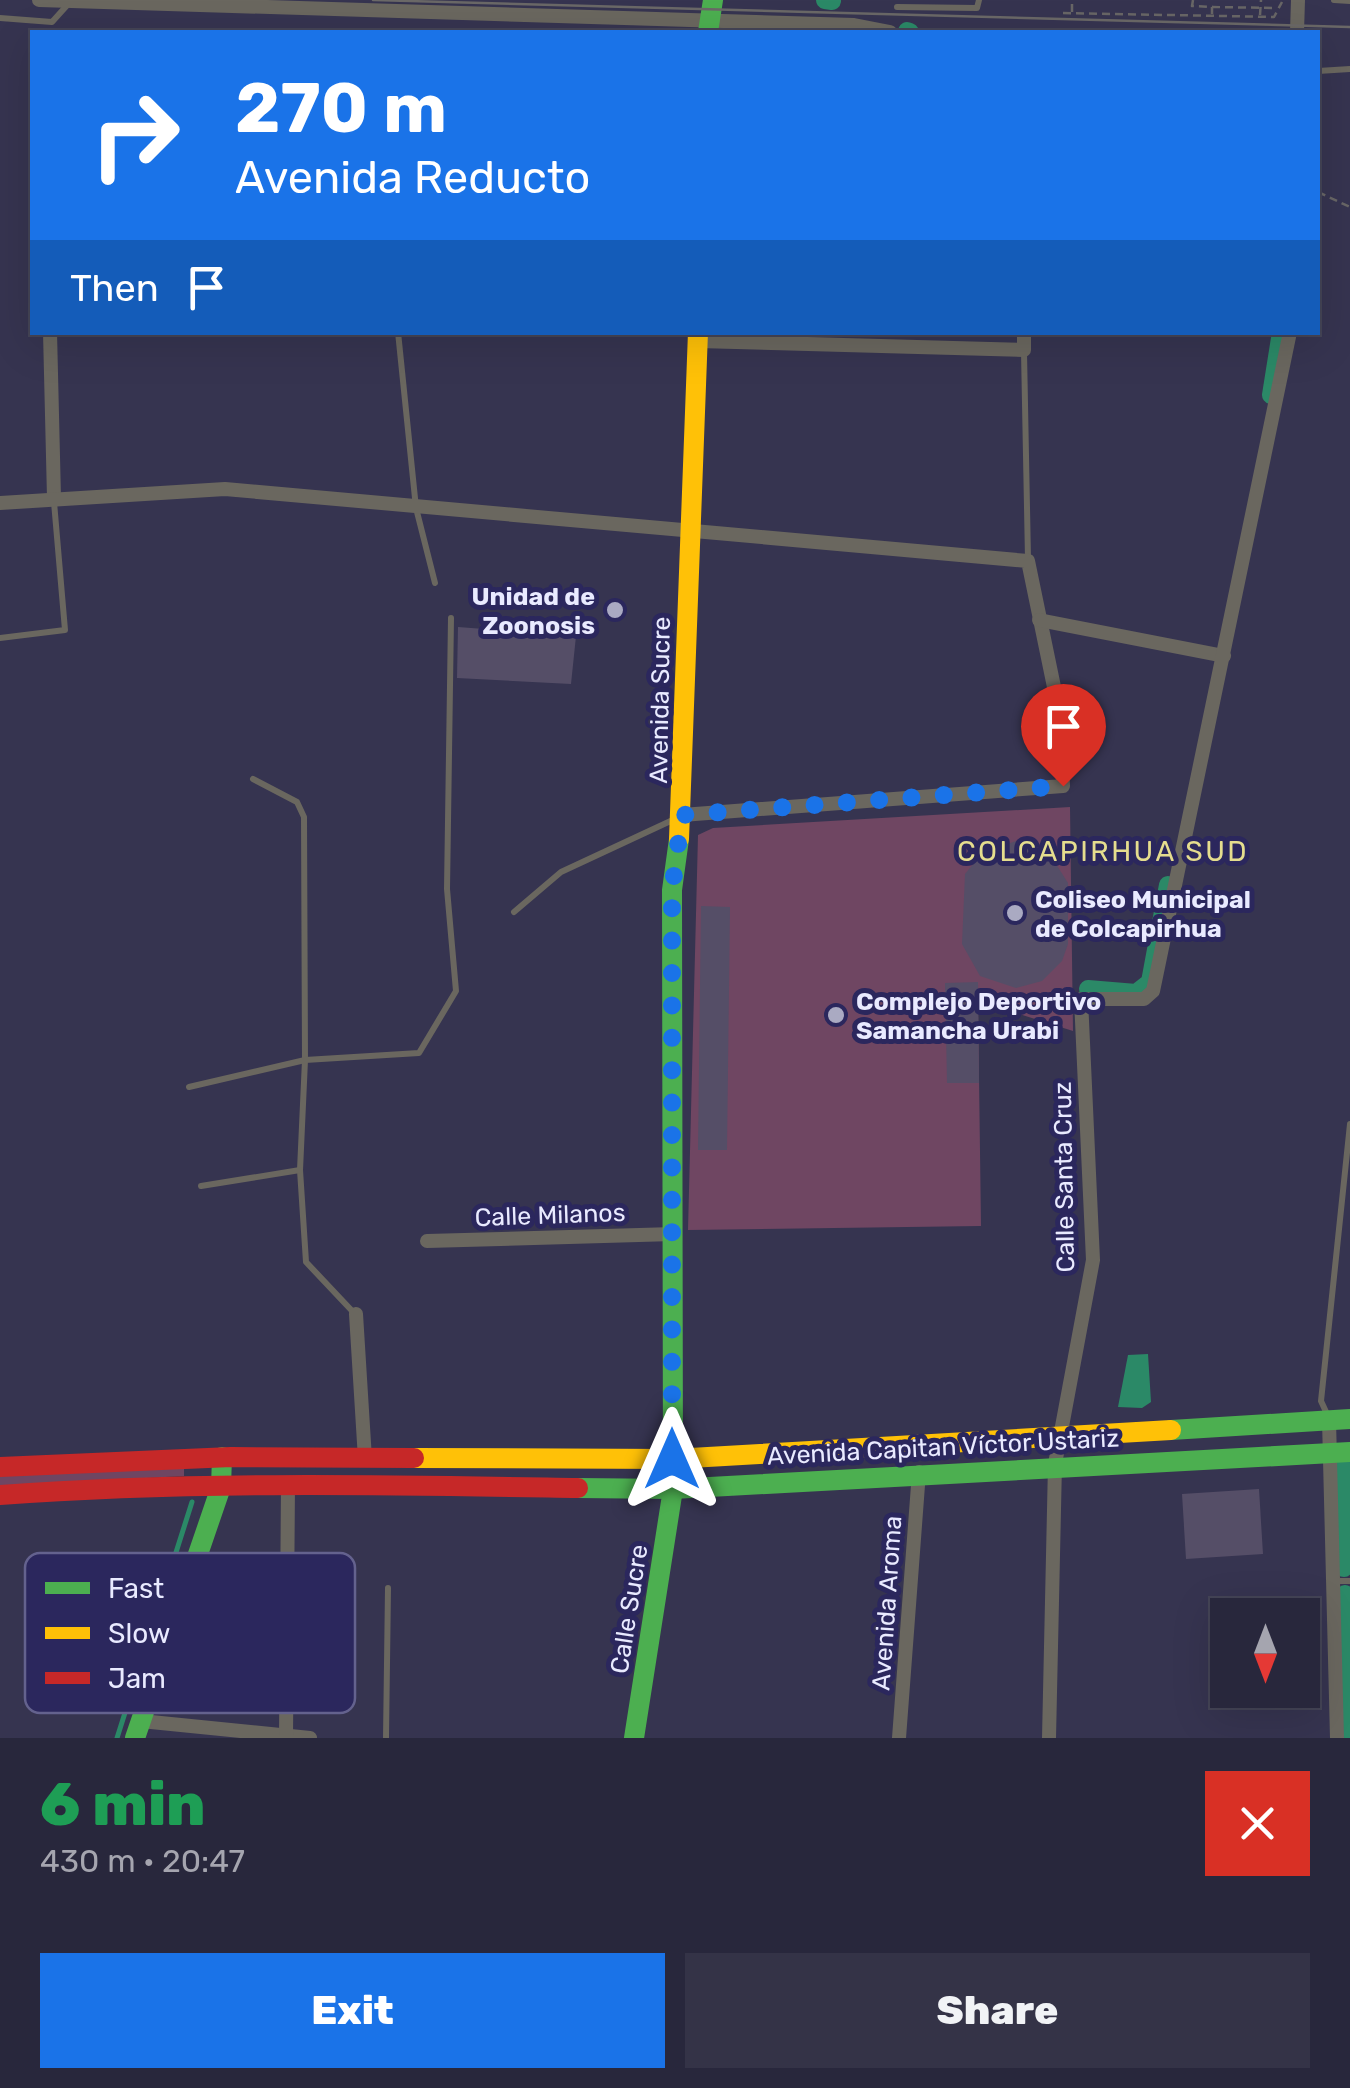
<!DOCTYPE html>
<meta charset="utf-8">
<style>
body{margin:0;font-family:Rubik,sans-serif;background:#343347;color:#f1f3f6;height:100vh;display:flex;flex-direction:column;font-size:38px;white-space:nowrap}
*{box-sizing:border-box;margin:0}
p{font-size:32px;color:#a5a5af}
.icon{flex:none;width:55px;height:55px;fill:none;stroke:currentColor;stroke-width:2;stroke-linecap:round;stroke-linejoin:round}
.map{position:relative;height:1738px;overflow:hidden}
.sheet{display:flex;flex-direction:column;background:#28273c;flex:1}
.sheet>*{flex:none}
.guide{position:absolute;left:30px;top:30px;width:1290px;height:305px;border-radius:0px;box-shadow:0 10px 40px #0002,0 0 0 2px #444456;background:#1a73e8;color:#fff;overflow:hidden}
.needle{width:65px;rotate:180deg}
.fabs{position:absolute;left:1210px;top:1598px;display:grid;gap:20px}
.fabs a{display:grid;place-items:center;width:110px;height:110px;border-radius:0px;background:#28273c;box-shadow:0 10px 40px #0002,0 0 0 2px #444456;font-size:50px}
.pin{position:absolute;display:grid;place-items:center;width:85px;height:85px;color:#fff;margin:-102px -42px;border-radius:50% 50% 50% 0;rotate:-45deg;box-shadow:0 0 10px #0007}
.pin .icon{rotate:45deg}
.me{position:absolute;width:110px;margin:-55px;rotate:0deg;stroke-linejoin:round;filter:drop-shadow(0 0 8px #0008)}
.turn{display:flex;align-items:center;gap:35px;height:210px;padding:0 40px;font-size:45px}
.turn .icon{width:130px;height:130px;stroke-width:2.5}
.turn b{display:block;font-size:70px;line-height:85px}
.then{display:flex;align-items:center;height:95px;padding:0 40px;background:#0003;gap:20px;font-size:38px}
.round{display:grid;place-items:center;flex:none;width:105px;height:105px;border-radius:0px;background:#343347}
.head{display:flex;align-items:center;justify-content:space-between;height:170px;padding:0 40px}
h1{font-size:60px;font-weight:800;line-height:75px;color:#1e9e55}
.primary-button{display:flex;gap:20px;margin-top:auto;padding:20px 40px}
.primary-button a{flex:1;height:115px;border-radius:0px;background:#1a73e8;color:#fff;font-size:40px;font-weight:800;line-height:115px;text-align:center}
.primary-button a+a{background:#343347;color:#f1f3f6}
.map>svg:first-child{display:block}
.green{fill:#6f4662}
.water{fill:#2b8967}
.lines{fill:none;stroke-linecap:round;stroke-linejoin:round}
.stream{stroke:#2b8967;stroke-width:5}
.canal{stroke:#2b8967;stroke-width:18}
.building{fill:#554e67}
.path{stroke:#686666;stroke-width:2.5;stroke-dasharray:8 5;stroke-linecap:butt}
.lane{stroke:#6a675f;stroke-width:6}
.street{stroke:#6a675f;stroke-width:14}
.fast{stroke:#4caf50;stroke-width:20}
.slow{stroke:#ffc107;stroke-width:20}
.jam{stroke:#c62828;stroke-width:20}
.tram{stroke:#6a6867;stroke-width:2.5}
.route{stroke:#1a73e8;stroke-width:18;stroke-dasharray:0 32.4}
.poi-dot{fill:#aaaac2;stroke:#2b275d;stroke-width:4}
.labels{text-anchor:middle;dominant-baseline:central;stroke-width:10;stroke-linejoin:round;paint-order:stroke}
.poi-label{font-size:25px;font-weight:bold;fill:#e9eaff;stroke:#2b275d;text-anchor:start}
.street-label{font-size:25px;fill:#e9eaff;stroke:#2b275d}
.neighbourhood-label{font-size:28px;letter-spacing:2.5px;fill:#e5dd8e;stroke:#2b275d}
.key{fill:#2b275d;stroke:#64628e;stroke-width:2.5}
.key-label{font-size:28px;fill:#e9eaff}
</style>
<div class="map">
<svg width="1350" height="1738" viewBox="0 0 1350 1738">
<rect width="100%" height="100%" fill="#363450"/>
<g class="green">
<path d="M1070 807 1073 1031 978 1001 981 1226 688 1230 698 835 713 828Z"/>
<path d="M184 1465V1476L0 1486V1475Z"/>
</g>
<path class="water" d="M1148 1354 1151 1402 1142 1408 1118 1407 1128 1355Z"/>
<g class="lines">
<path class="stream" d="M117 1738 192 1502"/>
<g class="canal">
<path d="M825 0 832 1"/>
<path d="M907 31 910 32"/>
<path d="M1271 395 1281 332"/>
<path d="M1088 989 1136 993 1150 982 1168 885"/>
<path d="M1342 1464 1344 1568"/>
<path d="M1345 1594 1348 1738"/>
</g>
</g>
<g class="building">
<path d="M458 627 576 636 571 684 457 678Z"/>
<path d="M1016 841 1049 853 1068 883V944L1062 961 1042 981 1016 988 980 976 962 944 965 874 982 853Z"/>
<path d="M701 906 730 907 727 1150H698Z"/>
<path d="M978 982 979 1083H947L945 983Z"/>
<path d="M1259 1489 1263 1554 1186 1559 1182 1494Z"/>
</g>
<g class="lines">
<g class="path">
<path d="M1193 0 1192 6 1212 7V14"/>
<path d="M1212 7 1276 8"/>
<path d="M1072 12V0"/>
<path d="M1063 13 1274 17 1282 2"/>
<path d="M1260 15 1261 0"/>
<path d="M448 32H464"/>
<path d="M1318 192 1350 207"/>
</g>
<g class="lane">
<path d="M1334 0 1350 1"/>
<path d="M897 7 977 8 979 0"/>
<path d="M0 18 52 22 71 1"/>
<path d="M1318 71 1350 69"/>
<path d="M398 332 416 508 435 583"/>
<path d="M1024 352 1028 559"/>
<path d="M0 638 65 630 54 502"/>
<path d="M253 779 297 802 304 817 305 1060 300 1170 306 1262 355 1314"/>
<path d="M514 912 561 872 677 818"/>
<path d="M189 1087 305 1060 419 1053 456 991 447 889 451 618"/>
<path d="M201 1186 300 1170"/>
<path d="M1327 1414 1321 1401 1350 1124"/>
<path d="M1335 1581H1350"/>
<path d="M386 1738 388 1588"/>
</g>
<g class="street">
<path d="M39 0 854 25 890 32"/>
<path d="M1297 32 1298 0"/>
<path d="M50 332 54 498"/>
<path d="M698 341 1024 350V332"/>
<path d="M0 503 225 489 1028 561 1060 716 1063 786 682 815"/>
<path d="M1039 620 1224 656"/>
<path d="M427 1241 674 1234"/>
<path d="M356 1314 365 1459"/>
<path d="M1329 1420 1337 1738"/>
<path d="M141 1721 310 1738"/>
<path d="M286 1738 288 1484"/>
<path d="M899 1738 919 1472"/>
<path d="M1049 1738 1055 1464 1093 1260 1081 999H1144L1153 991 1290 332"/>
</g>
<g class="fast">
<path d="M708 32 713 0"/>
<path d="M1171 1430 1350 1419"/>
<path d="M578 1488 673 1489 1350 1452"/>
<path d="M135 1738 221 1487 222 1457"/>
<path d="M634 1738 673 1489 672 890 679 839"/>
</g>
<g class="slow">
<path d="M679 839 698 332"/>
<path d="M414 1458 673 1459 1171 1430"/>
</g>
<g class="jam">
<path d="M0 1467 231 1457 414 1458"/>
<path d="M0 1495C193 1481 385 1485 578 1488"/>
</g>
<path class="tram" d="M373 0 1350 27"/>
</g>
<g class="lines">
<path class="route" d="M672 1459V890L682 815 1063 786"/>
</g>
<g class="poi-dot">
<circle cx="615" cy="610" r="10"/>
<circle cx="1015" cy="913" r="10"/>
<circle cx="836" cy="1015" r="10"/>
</g>
<g class="labels">
<g class="poi-label">
<text x="595" y="596" text-anchor="end">Unidad de<tspan x="595" dy="29">Zoonosis</tspan></text>
<text x="1035" y="899">Coliseo Municipal<tspan x="1035" dy="29">de Colcapirhua</tspan></text>
<text x="856" y="1001">Complejo Deportivo<tspan x="856" dy="29">Samancha Urabi</tspan></text>
</g>
<g class="street-label">
<text transform="translate(660 700) rotate(-89)">Avenida Sucre</text>
<text transform="translate(1064 1177) rotate(-91)">Calle Santa Cruz</text>
<text transform="translate(550 1215) rotate(-2)">Calle Milanos</text>
<text transform="translate(943 1447) rotate(-3)">Avenida Capitan Víctor Ustariz</text>
<text transform="translate(887 1603) rotate(-86)">Avenida Aroma</text>
<text transform="translate(629 1609) rotate(-81)">Calle Sucre</text>
</g>
<g class="neighbourhood-label">
<text x="1103" y="851">COLCAPIRHUA SUD</text>
</g>
</g>
<rect x="25" y="1553" width="330" height="160" rx="15" class="key"/>
<rect x="45" y="1582" width="45" height="12" fill="#4caf50"/>
<rect x="45" y="1627" width="45" height="12" fill="#ffc107"/>
<rect x="45" y="1672" width="45" height="12" fill="#c62828"/>
<g class="key-label">
<text x="108" y="1598">Fast</text>
<text x="108" y="1643">Slow</text>
<text x="108" y="1688">Jam</text>
</g>
</svg>
<div class="fabs">
<a><svg class="needle" viewBox="-14 -14 28 28"><path d="M0-13l5 13h-10z" fill="#e53935"/><path d="M0 13l5-13h-10z" fill="#a5a5af"/></svg></a>
</div>
<div class="pin" style="left:1063px;top:786px;background:#d93025"><svg class="icon" aria-label="arrive" viewBox="0 0 24 24"><path d="M6 21V4h12l-3 4 3 4H6"/></svg></div>
<svg class="me" style="left:672px;top:1459px" viewBox="-20 -20 40 40"><path d="M0-17L14 15 0 8-14 15z" fill="#1a73e8" stroke="#fff" stroke-width="4"/></svg>
<div class="guide">
<div class="turn"><svg class="icon" aria-label="right" viewBox="0 0 24 24"><path d="M7 20v-9h11M14 6l5 5-5 5"/></svg><div><b>270 m</b>Avenida Reducto</div></div>
<div class="then">Then<svg class="icon" aria-label="arrive" viewBox="0 0 24 24"><path d="M6 21V4h12l-3 4 3 4H6"/></svg></div>
</div>
</div>
<section class="sheet">
<div class="head"><div><h1>6 min</h1><p>430 m · 20:47</p></div><a class="round" style="background:#d93025;color:#fff"><svg class="icon" aria-label="close" viewBox="0 0 24 24"><path d="M6 6l12 12M18 6L6 18"/></svg></a></div>
<div class="primary-button"><a>Exit</a><a>Share</a></div>
</section>
